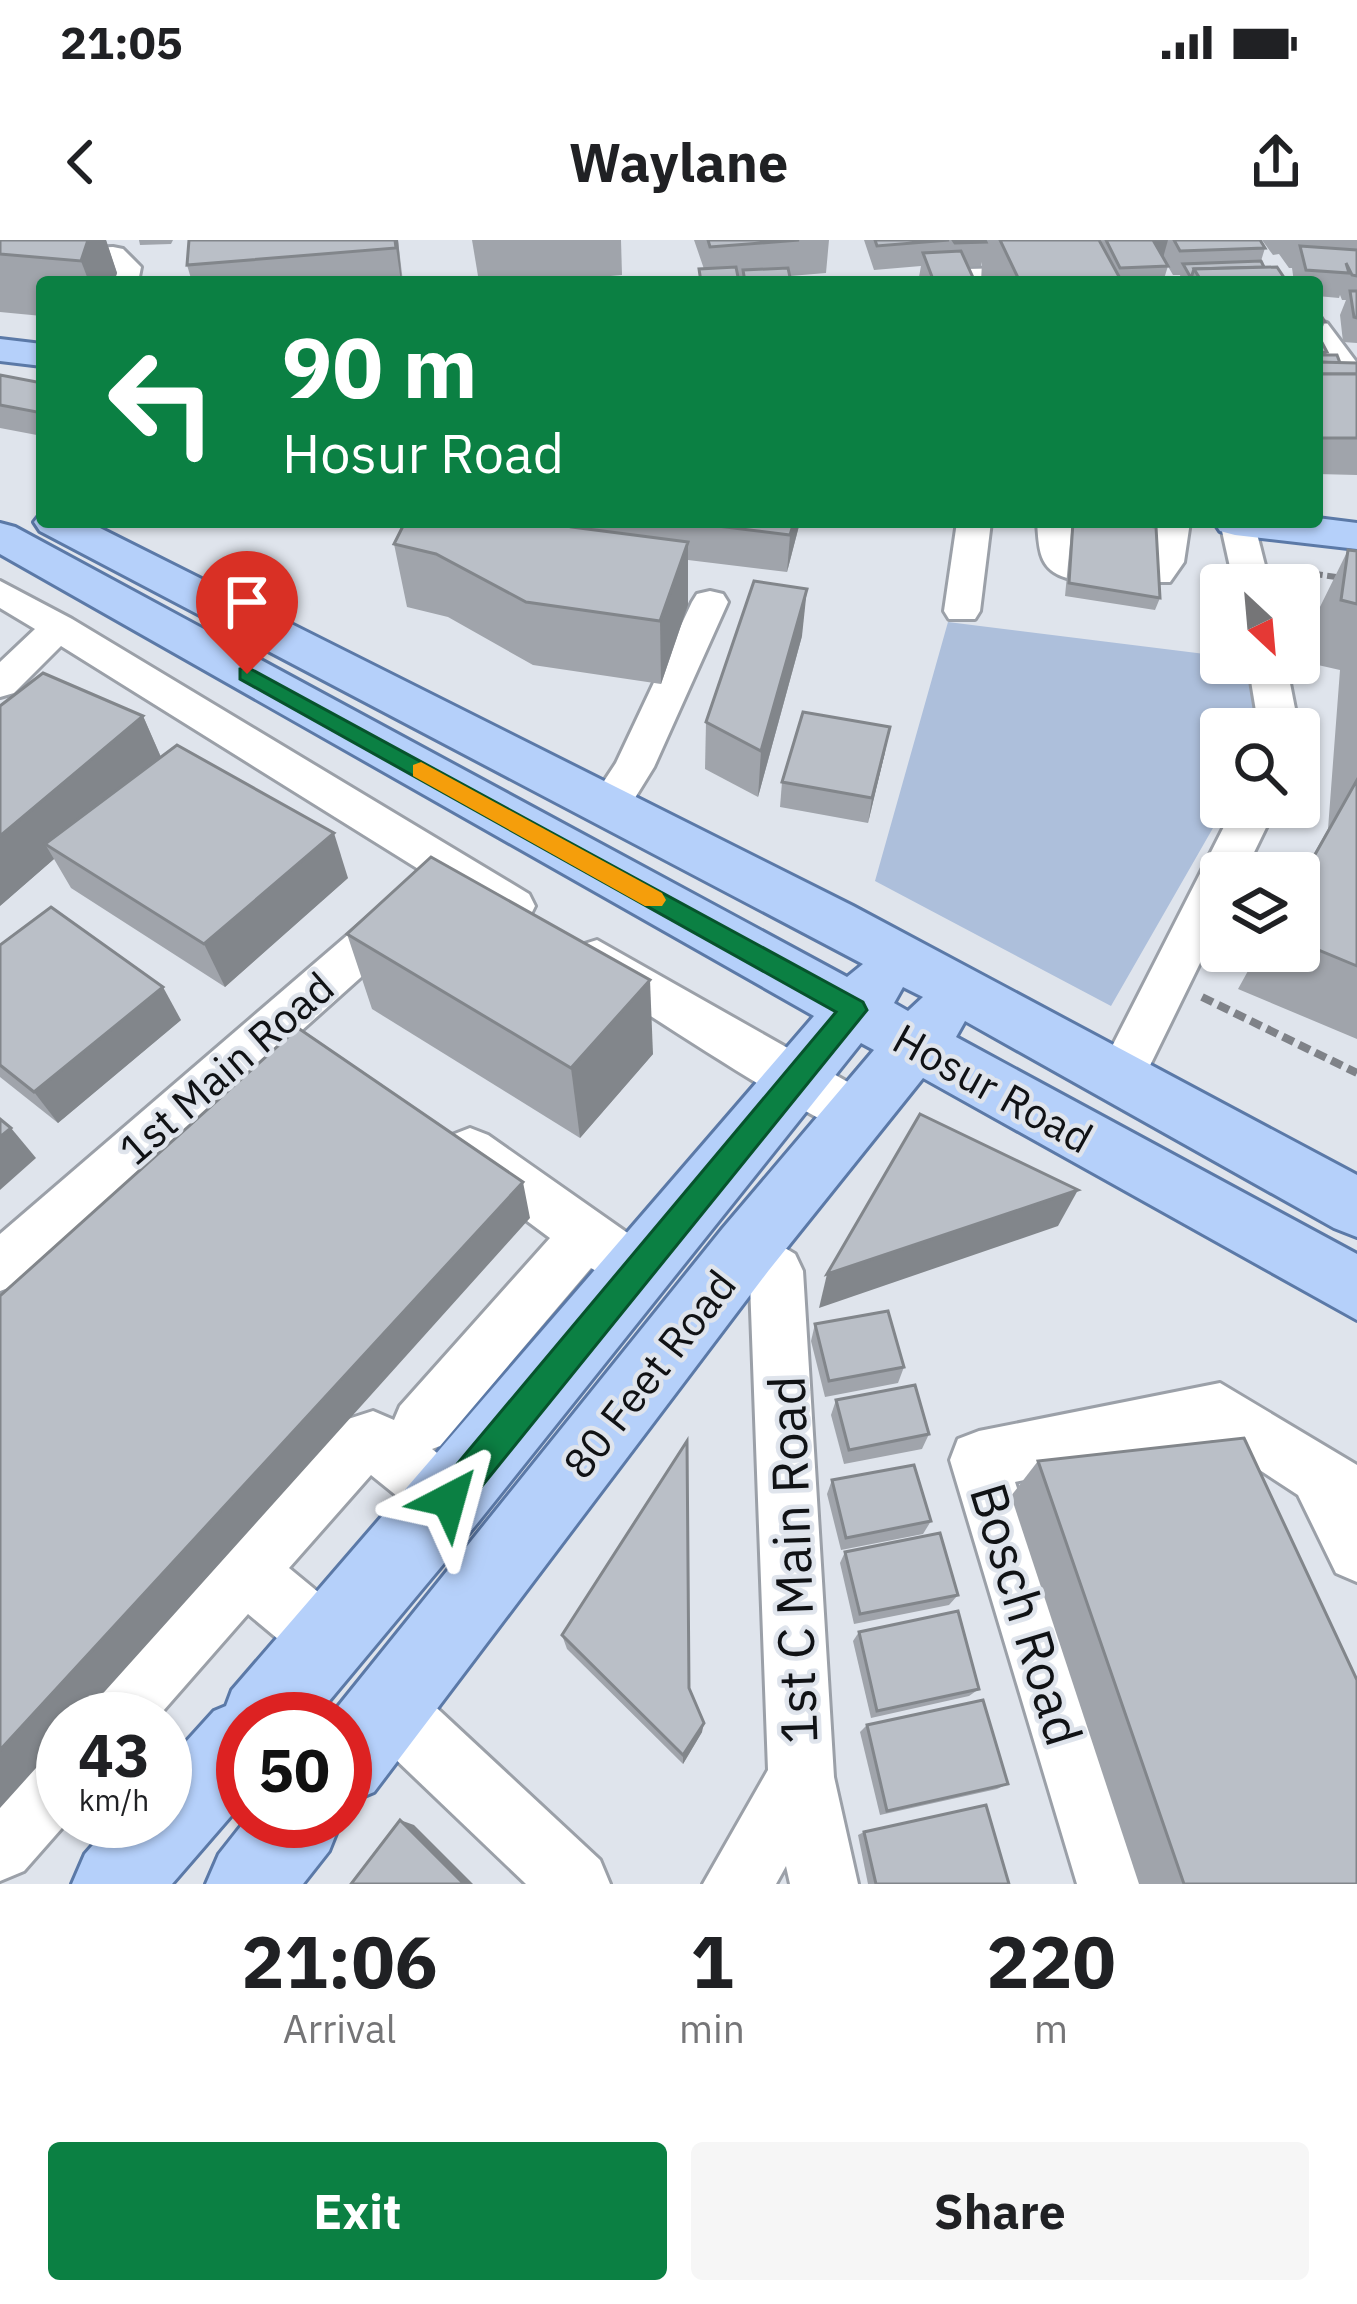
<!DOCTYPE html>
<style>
body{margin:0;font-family:"IBM Plex Sans",sans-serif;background:#f6f6f6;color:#202124;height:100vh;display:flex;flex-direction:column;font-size:45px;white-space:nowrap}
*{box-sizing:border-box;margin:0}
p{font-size:39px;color:#757577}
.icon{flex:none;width:66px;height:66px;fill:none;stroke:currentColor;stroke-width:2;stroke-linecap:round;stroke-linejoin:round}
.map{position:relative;height:1644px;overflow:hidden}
.panel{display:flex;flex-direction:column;background:#fff;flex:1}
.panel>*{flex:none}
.guide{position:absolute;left:36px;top:36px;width:1287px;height:252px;border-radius:12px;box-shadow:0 3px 9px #0004;background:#0b8043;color:#fff;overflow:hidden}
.needle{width:78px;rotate:154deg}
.fabs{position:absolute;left:1200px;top:324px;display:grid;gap:24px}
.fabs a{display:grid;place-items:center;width:120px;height:120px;border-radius:12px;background:#fff;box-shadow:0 3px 9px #0004;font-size:60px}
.speed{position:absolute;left:36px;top:1452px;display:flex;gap:24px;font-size:60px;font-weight:700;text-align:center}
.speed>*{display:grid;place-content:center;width:156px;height:156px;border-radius:50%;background:#fff;box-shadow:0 3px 9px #0004;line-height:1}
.speed small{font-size:30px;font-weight:400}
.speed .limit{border:18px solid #d22;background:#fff;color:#111}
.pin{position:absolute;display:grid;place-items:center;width:102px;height:102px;color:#fff;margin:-123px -51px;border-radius:50% 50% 50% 0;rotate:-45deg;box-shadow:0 0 12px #0007}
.pin .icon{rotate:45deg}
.me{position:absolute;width:132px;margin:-66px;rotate:39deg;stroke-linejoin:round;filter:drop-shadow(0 0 9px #0008)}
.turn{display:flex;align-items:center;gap:42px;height:252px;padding:0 48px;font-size:54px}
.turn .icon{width:156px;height:156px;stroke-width:2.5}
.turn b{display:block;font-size:84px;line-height:102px}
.eta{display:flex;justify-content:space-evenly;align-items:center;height:204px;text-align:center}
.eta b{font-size:72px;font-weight:700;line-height:84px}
.primary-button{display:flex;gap:24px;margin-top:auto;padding:24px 48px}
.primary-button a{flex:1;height:138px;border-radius:12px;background:#0b8043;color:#fff;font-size:48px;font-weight:700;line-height:138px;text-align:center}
.primary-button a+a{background:#f6f6f6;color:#202124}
.status{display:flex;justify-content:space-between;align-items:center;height:84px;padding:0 60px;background:#fff;direction:ltr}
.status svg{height:33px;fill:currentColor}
header{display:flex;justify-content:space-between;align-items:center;height:156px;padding:0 48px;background:#fff;font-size:54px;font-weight:700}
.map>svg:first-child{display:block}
.green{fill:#adbfdb}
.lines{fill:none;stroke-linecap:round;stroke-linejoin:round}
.minor-casing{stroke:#9ba0a8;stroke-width:6}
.major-casing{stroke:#5b79a7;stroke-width:6}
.path-far1{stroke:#7f8288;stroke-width:6;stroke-dasharray:9 4.5;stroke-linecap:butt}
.path{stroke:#7f8288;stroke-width:8;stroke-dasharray:12 6;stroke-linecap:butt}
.minor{fill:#fff;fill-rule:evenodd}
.major{fill:#b5d0fa;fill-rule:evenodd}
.wall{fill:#a0a4ab}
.shaded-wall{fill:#82868b}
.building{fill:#babfc7;stroke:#82868b;stroke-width:3}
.route{fill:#0b8043;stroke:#07532c;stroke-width:3}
.slow{fill:#f59e0b}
.labels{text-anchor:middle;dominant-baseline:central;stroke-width:9;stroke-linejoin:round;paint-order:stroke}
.street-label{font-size:42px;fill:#101215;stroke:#dfe4ec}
.near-street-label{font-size:51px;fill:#101215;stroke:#dfe4ec}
</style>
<div class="status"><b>21:05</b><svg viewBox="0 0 49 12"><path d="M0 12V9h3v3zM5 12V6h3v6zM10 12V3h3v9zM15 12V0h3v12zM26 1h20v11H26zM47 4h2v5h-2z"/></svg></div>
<header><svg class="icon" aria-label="back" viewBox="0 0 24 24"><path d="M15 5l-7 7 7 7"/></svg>Waylane<svg class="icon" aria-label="share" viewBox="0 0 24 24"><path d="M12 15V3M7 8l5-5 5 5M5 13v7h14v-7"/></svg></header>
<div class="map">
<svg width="1357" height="1644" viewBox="0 0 1357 1644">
<rect width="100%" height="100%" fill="#dfe4ec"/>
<path class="green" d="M948 382 1221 416V423H1241L1266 489H1221L1225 567 1111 766 875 641Z"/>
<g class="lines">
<g class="minor-casing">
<g id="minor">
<path d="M113 7 123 9 141 27 138 42H110L113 29 106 23 0 27V11Z"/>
<path d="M1080 26 1090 28 1098 42H955L953 37 967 29Z"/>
<path d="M1317 80 1327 83 1357 123V154L1346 152 1317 110Z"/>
<path d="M957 282H991L980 371 975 379H949L944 371Z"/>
<path d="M1037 282H1071L1075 316 1085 327 1080 335 1067 338C1038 330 1039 308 1037 282Z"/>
<path d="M1156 282H1190L1184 322 1170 342H1144L1139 334 1149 321Z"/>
<path d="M1220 282H1254L1270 345H1234Z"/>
<path d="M0 341 72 379 529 654 535 666 529 678 513 683 497 678 61 406 14 453 0 457V422L35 389 0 368Z"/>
<path d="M710 351 723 354 728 362 654 527 625 574 610 579 595 574 589 564 616 523 692 362 697 354Z"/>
<path d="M1248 423H1286L1299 489H1259Z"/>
<path d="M1234 567H1276L1244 633H1221V680L1137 852 1120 858 1103 852 1096 838Z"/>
<path d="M402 657 418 662 424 674 418 686 19 1044 0 1051V994L386 662Z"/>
<path d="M597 700 876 858 884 873 876 888C875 888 860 894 859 894 824 893 623 757 581 731L574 718 581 705Z"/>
<path d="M470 888 488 895 656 1013 664 1030 656 1047 637 1055 591 1028 440 1206 432 1209 470 1239 479 1260 470 1281 449 1290 428 1281 371 1235 289 1328 352 1380 361 1402 352 1424 330 1433 308 1424 248 1374 156 1479H81L90 1456 342 1181 373 1171 394 1180 400 1166 550 998 452 925 445 910 452 895Z"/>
<path d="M746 985 795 1014 803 1031 834 1537 858 1644H790L786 1626 776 1644H703L768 1530 750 1043 727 1026 720 1009 727 992Z"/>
<path d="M1220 1143 1357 1225V1342L1336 1333 1298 1255 1214 1200 1015 1242 1145 1644H1077L950 1220 958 1199 979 1191Z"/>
<path d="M389 1436 412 1445 600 1620 610 1644H526L366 1491 357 1468 366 1445Z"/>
<path d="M63 1503V1581H68L24 1631 0 1641V1556L40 1513Z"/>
</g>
</g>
<g class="major-casing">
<g id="major">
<path d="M0 99 42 104V126L0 121Z"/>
<path d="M42 272V282H88L853 666 1357 935V997L1334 988 965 781 956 797 1357 1014V1080L923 838 769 1030 374 1552 345 1564V1479H328L723 988 874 810 861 803 475 1286 314 1479H243V1562L172 1644H72L85 1614 114 1581H165V1525L214 1471 226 1466 232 1450 814 776 0 314V283L15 287 847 737 863 724 40 291 34 282ZM903 747 923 757 908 771 894 763Z"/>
<path d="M1317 278 1357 283V309L1235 295 1220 291 1214 282Z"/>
<path d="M245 1581H341L329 1611 303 1644H206L219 1614Z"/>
</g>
</g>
<path class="path-far1" d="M1287 330 1357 340"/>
<path class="path" d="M1202 757 1357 833"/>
<use href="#minor" class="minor"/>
<use href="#major" class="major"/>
</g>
<g class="wall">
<path d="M0 0H106L117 33 114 42H42V76L0 72Z"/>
<path d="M139 0H173L171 4 140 5Z"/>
<path d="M189 0H398L403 42H192L187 25Z"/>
<path d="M472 0H621L622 35 540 42H479Z"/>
<path d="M694 0H829L826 33 790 36 791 42H742V40H739V42H699V29H704Z"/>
<path d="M864 0H1260L1265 8 1261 21 1264 27 1287 42H1182L1180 35H1173L1163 18 1168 26 1163 42H1168H981L982 22 981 26 968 27 975 42H921L919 37 921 26 874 30Z"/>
<path d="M1262 0H1357V103L1343 102 1340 75 1346 60H1342L1340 55 1339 58 1317 56V42H1294L1292 28H1289L1279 14 1273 15Z"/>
<path d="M1317 69 1325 82 1319 96 1327 112 1326 115 1340 123H1357V235L1317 234Z"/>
<path d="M0 135 42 143V196L0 188Z"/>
<path d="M405 282H800L787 332 688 320V365L661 444 533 425 448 377 407 367 394 304Z"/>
<path d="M1072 282H1116L1160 358 1155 370 1065 356Z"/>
<path d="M1348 310 1357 311V799L1238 749 1259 711H1299V640L1328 589 1340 430 1309 423 1317 373Z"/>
<path d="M802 396 758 557 705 529 706 482Z"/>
<path d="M143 476 161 517 348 638 225 747 71 648 54 619 0 666Z"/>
<path d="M885 512 868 583 780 567 782 542Z"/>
<path d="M347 694 653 814 580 898 372 769Z"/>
<path d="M0 705 181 780 58 883 0 837Z"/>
<path d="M815 1084 904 1127 898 1143 825 1157 811 1101Z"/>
<path d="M836 1160 929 1194 922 1209 844 1224 831 1175Z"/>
<path d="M1038 1221 1357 1644H1139L1011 1256Z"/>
<path d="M832 1240 931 1281 923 1294 841 1310 827 1254Z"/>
<path d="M845 1312 958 1355 949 1365 854 1384 840 1323Z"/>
<path d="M859 1392 979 1449 969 1456 871 1478 853 1401Z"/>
<path d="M562 1395 689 1448 702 1492 683 1524 567 1409Z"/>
<path d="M867 1485 1008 1544 997 1549 880 1575 860 1492Z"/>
<path d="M864 1592 1009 1644H868L858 1595Z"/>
</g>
<g class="shaded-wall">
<path d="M88 0H106L117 33 114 42H89L81 21Z"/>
<path d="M395 0H398L402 42H401Z"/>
<path d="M1150 0H1168L1163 18Z"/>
<path d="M575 282H587L589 321 572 287Z"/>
<path d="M794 282H800L787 332 790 295Z"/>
<path d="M688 302V365L661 444 660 381Z"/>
<path d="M807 349 802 396 758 557 761 511Z"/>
<path d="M143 476 163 522 45 604 54 619 0 666V596Z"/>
<path d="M890 487 885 512 868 583 872 558Z"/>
<path d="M334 593 348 638 225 747 204 704Z"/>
<path d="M650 740 653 814 580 898 571 828Z"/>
<path d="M163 747 181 780 58 883 34 852Z"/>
<path d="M11 888 36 918 0 950V897Z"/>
<path d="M523 942 530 978 80 1479H63V1498L0 1568V1510Z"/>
<path d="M1078 950 1058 986 819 1068 827 1034Z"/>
<path d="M704 1483 702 1492 683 1524V1515Z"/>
<path d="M400 1580 414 1585 473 1644H464Z"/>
</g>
<g class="building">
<path d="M0 0H88L81 21 0 14Z"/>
<path d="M189 0H395L396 8 187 25Z"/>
<path d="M708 0H799L710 7Z"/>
<path d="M875 0H949L877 6Z"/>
<path d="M953 0H985L986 2 955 3Z"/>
<path d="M1000 0H1099L1122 42H1020Z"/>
<path d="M1106 0H1153L1168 26 1120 28Z"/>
<path d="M1174 0H1260L1265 8 1180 11Z"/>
<path d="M1300 6 1357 10V36L1352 35 1346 23 1349 33 1306 30Z"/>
<path d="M961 11 975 42H934L923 13Z"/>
<path d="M1261 21 1264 27 1194 29 1191 38 1183 24Z"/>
<path d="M736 27 739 42H701L699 29Z"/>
<path d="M1277 27 1287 42H1202L1194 29Z"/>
<path d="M788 28 791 42H745L743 30Z"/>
<path d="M352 38 403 42H349Z"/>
<path d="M1350 51H1357V78L1354 77Z"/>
<path d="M1317 69 1325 82H1317Z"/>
<path d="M1317 95H1318L1327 112 1317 113Z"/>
<path d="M1317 115H1337L1340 123 1317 122Z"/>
<path d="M1317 122 1357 123V134H1317Z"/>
<rect x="1317" y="134" width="40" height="64"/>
<path d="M0 135 42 143V173L0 165Z"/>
<path d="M405 282H575L572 287 688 302 660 381 526 362 436 314 394 304Z"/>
<path d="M685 282H794L790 295Z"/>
<path d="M1073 282H1116L1156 287 1160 358 1069 343Z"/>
<path d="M1348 310 1357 311V364L1341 360Z"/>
<path d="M754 341 807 349 761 511 706 482Z"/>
<path d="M43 433 143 476 0 596V466Z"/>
<path d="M803 472 890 487 872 558 782 542Z"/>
<path d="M177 505 334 593 204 704 45 604Z"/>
<path d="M1357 540V726L1299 702V643Z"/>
<path d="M431 617 650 740 571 828 347 694Z"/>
<path d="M51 667 163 747 34 852 0 825V705Z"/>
<path d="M298 788 523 942 0 1510V1056Z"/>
<path d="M920 874 1078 950 827 1034Z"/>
<path d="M0 879 11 888 0 897Z"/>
<path d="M888 1071 904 1127 829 1141 815 1084Z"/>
<path d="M915 1145 929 1194 849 1210 836 1160Z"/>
<path d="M1244 1198 1357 1440V1644H1184L1038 1221Z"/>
<path d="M687 1201 689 1448 704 1483 683 1515 562 1395Z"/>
<path d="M914 1225 931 1281 846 1298 832 1240Z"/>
<path d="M940 1293 958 1355 860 1374 845 1312Z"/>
<path d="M958 1371 979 1449 877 1471 859 1392Z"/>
<path d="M983 1460 1008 1544 887 1571 867 1485Z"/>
<path d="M986 1565 1009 1644H876L864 1592Z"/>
<path d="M400 1580 464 1644H351Z"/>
</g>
<path class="route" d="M247 427 863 762 867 770 461 1272 449 1277 437 1272 432 1260 437 1248 836 772 240 439V429Z"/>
<path class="slow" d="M421 522 662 653 666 660 662 666H645L413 536V525Z"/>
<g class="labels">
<g class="street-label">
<text transform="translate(226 828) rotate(-41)">1st Main Road</text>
<text transform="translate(993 848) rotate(29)">Hosur Road</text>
<text transform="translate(649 1134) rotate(-52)">80 Feet Road</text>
</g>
<g class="near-street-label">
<text transform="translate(792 1320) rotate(-92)">1st C Main Road</text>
<text transform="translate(1027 1374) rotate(73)">Bosch Road</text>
</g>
</g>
</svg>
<div class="fabs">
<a><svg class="needle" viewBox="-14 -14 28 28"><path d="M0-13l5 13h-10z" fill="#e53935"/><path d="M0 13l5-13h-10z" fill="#757577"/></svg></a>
<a><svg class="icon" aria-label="search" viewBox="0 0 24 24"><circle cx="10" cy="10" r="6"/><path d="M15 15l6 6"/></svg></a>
<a><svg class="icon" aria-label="layers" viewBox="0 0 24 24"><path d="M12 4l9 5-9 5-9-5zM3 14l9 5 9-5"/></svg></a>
</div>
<div class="speed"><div>43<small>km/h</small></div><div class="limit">50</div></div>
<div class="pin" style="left:247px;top:434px;background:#d93025"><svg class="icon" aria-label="arrive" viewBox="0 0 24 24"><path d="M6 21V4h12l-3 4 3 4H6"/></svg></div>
<svg class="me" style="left:449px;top:1260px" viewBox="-20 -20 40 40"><path d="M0-17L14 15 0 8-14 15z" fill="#0b8043" stroke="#fff" stroke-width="4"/></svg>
<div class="guide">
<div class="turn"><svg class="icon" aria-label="left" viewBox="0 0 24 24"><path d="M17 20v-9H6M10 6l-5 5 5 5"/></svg><div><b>90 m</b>Hosur Road</div></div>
</div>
</div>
<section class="panel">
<div class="eta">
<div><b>21:06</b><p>Arrival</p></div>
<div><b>1</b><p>min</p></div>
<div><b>220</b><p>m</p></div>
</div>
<div class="primary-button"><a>Exit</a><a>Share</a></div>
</section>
